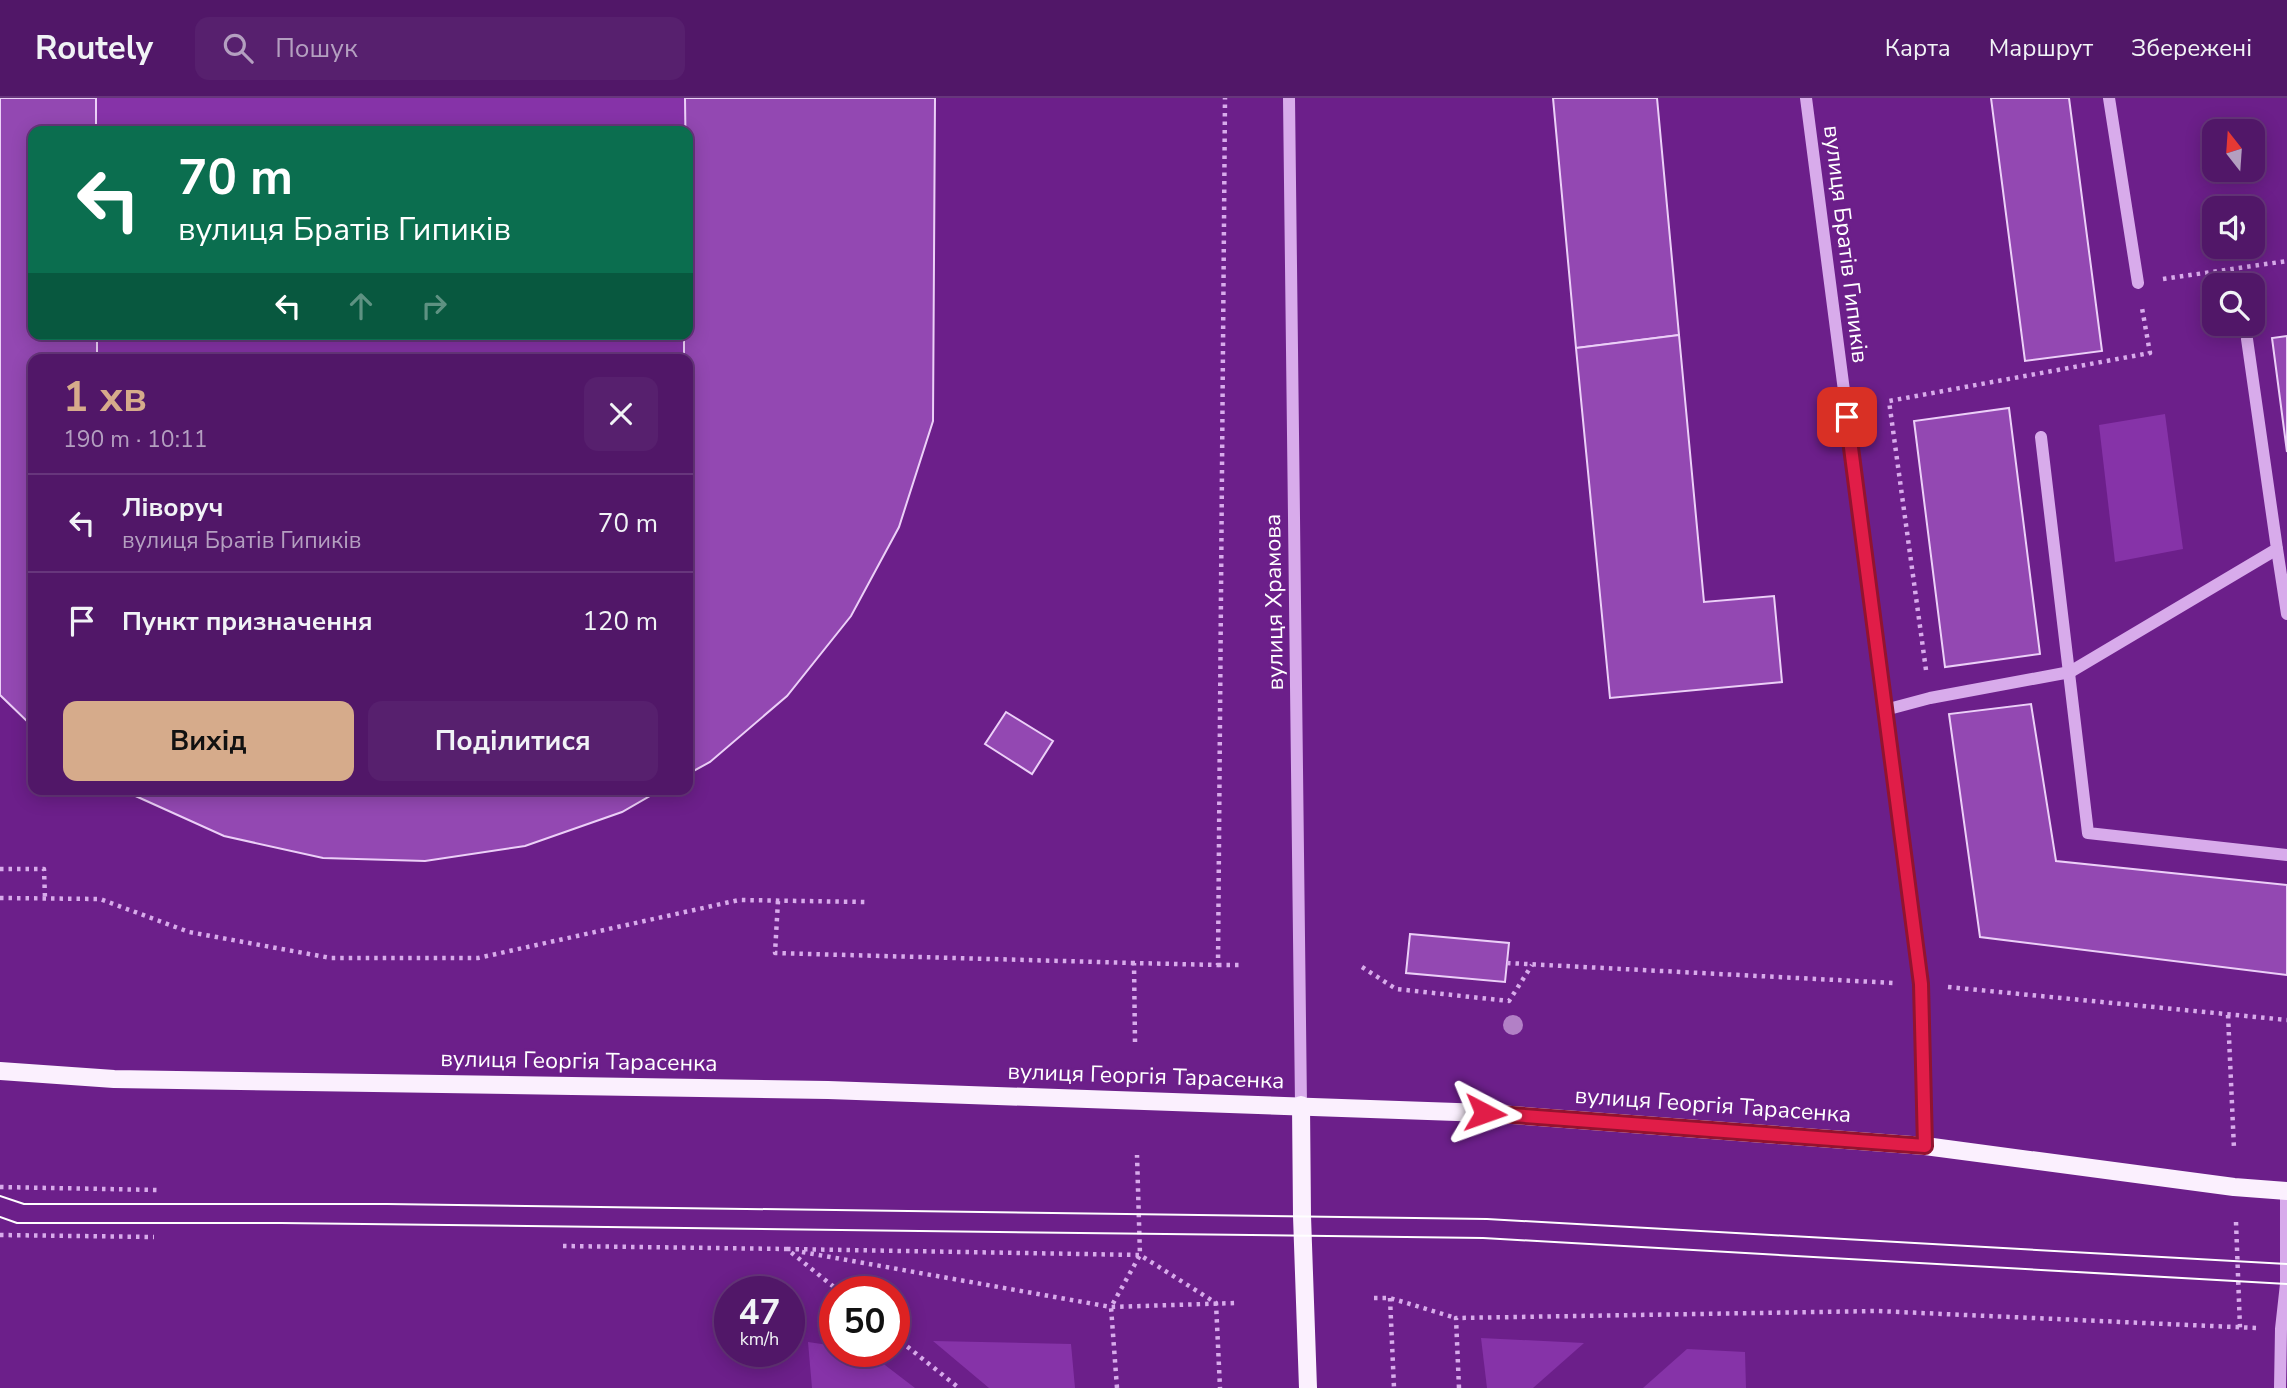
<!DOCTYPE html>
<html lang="uk">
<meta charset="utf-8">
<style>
body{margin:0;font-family:"Nunito Sans",sans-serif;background:#57206e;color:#f1f3f6;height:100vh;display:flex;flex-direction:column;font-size:26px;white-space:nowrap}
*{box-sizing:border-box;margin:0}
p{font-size:23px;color:#b49fc0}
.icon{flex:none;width:38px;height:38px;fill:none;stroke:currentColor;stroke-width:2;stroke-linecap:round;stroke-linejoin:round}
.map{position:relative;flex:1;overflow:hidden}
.sheet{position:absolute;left:28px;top:256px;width:665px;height:441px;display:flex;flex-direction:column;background:#511768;border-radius:14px;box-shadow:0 4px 18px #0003,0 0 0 2px #67367c}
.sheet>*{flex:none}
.banner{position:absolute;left:28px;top:28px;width:665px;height:214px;border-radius:14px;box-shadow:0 4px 18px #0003,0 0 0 2px #67367c;background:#0b6e4f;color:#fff;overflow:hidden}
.needle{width:46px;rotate:343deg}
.controls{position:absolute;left:2202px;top:21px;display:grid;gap:14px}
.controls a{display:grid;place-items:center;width:63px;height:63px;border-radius:14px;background:#511768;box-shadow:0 4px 18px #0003,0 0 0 2px #67367c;font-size:35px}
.speed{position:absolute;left:714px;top:1178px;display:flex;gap:14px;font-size:35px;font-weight:700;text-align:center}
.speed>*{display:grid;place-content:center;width:91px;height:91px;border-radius:50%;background:#511768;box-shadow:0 4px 18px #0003,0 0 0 2px #67367c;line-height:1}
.speed small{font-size:18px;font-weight:400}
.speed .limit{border:10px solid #d22;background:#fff;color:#111}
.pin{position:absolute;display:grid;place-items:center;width:60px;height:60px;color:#fff;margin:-30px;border-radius:14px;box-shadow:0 4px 10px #0006}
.me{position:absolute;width:77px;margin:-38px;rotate:94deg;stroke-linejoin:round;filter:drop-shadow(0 0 5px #0008)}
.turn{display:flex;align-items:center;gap:24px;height:147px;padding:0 35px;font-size:32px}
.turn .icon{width:91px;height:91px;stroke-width:2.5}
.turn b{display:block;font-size:49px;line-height:60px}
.lanes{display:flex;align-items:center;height:66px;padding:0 35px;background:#0003;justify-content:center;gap:35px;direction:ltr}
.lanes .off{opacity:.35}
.round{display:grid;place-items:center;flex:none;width:74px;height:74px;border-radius:14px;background:#57206e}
.summary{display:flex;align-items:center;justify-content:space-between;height:119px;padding:0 35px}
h1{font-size:42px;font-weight:700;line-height:52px;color:#d6ab8b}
.action{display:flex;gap:14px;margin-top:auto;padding:14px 35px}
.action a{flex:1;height:80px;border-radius:14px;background:#d6ab8b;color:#111;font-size:28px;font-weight:700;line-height:80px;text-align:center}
.action a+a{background:#57206e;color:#f1f3f6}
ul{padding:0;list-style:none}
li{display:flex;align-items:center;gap:21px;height:98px;padding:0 35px;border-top:2px solid #67367c}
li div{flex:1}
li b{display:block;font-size:26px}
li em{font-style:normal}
header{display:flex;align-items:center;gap:42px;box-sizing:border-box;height:98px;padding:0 35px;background:#511768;border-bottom:2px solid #67367c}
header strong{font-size:33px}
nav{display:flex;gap:38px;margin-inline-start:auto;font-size:24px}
.search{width:490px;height:63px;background:#57206e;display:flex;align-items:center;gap:18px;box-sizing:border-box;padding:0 24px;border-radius:14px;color:#b49fc0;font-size:26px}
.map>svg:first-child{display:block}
.green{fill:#8633a8;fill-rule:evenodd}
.building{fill:#9348b2;stroke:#ecd0f8;stroke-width:2}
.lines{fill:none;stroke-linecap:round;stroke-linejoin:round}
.path{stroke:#d8abeb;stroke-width:4.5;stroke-dasharray:3.5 5;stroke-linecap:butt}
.minor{stroke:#d8abeb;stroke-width:12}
.major{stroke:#fbf0fe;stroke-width:18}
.tram{stroke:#fff;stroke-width:2}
.tree{fill:#b280c6}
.route-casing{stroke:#92132f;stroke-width:18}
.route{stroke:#e11d48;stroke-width:12}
.labels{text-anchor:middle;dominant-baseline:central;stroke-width:5;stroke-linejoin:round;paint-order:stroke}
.street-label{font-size:23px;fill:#fff;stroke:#6c1f8a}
</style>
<header>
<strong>Routely</strong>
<div class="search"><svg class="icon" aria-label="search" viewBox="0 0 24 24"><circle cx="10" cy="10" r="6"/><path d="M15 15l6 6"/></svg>Пошук</div>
<nav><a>Карта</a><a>Маршрут</a><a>Збережені</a></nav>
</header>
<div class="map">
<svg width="2287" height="1290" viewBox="0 0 2287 1290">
<rect width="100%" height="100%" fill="#6c1f8a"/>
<g class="green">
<path d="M0 0H935L933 323 899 429 851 518 787 598 710 664 688 676V261H33V629L0 597ZM33 33H688V236H33Z"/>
<path d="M2165 316 2183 451 2115 464 2099 327Z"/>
<path d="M1481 1240 1584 1245 1533 1290H1487Z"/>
<path d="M933 1243 1071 1246 1075 1290H989Z"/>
<path d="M808 1244 835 1248V1253L868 1254 915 1290H812Z"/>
<path d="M1687 1251 1745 1254 1746 1290H1643Z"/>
</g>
<g class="building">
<path d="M0 0H96V33H33V236H97V261H33V629L0 597Z"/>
<path d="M685 0H935L933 323 899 429 851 518 787 598 710 664 688 676V261H684V236H688Z"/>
<path d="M1553 0H1657L1679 237 1576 250Z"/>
<path d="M1991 0H2069L2102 253 2025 263Z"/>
<path d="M1679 237 1704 504 1774 498 1782 584 1610 600 1576 250Z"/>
<path d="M2287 238V354L2272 240Z"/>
<path d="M2009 310 2040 556 1945 569 1914 323Z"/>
<path d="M2031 606 2056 763 2287 787V877L1980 839 1949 616Z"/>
<path d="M1006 614 1053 643 1032 676 985 646Z"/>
<path d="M120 691H662L622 714 525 748 425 763 323 760 224 738Z"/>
<path d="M1410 836 1509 845 1505 884 1406 875Z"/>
</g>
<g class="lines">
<g class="path">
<path d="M2163 181 2287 163"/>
<path d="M1926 572 1889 303 2150 255 2142 210"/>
<path d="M0 771H44L45 800"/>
<path d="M0 800 100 801 189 834 331 860H478L739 802 865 804"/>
<path d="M778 803 775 855 1134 865"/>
<path d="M1507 865 1894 885"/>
<path d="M1218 867H1239"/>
<path d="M1362 869 1396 891 1509 903 1532 867"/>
<path d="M1948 889 2287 922"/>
<path d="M2228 917 2234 1051"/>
<path d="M1135 944 1134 865 1218 867 1225 0"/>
<path d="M0 1089 157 1092"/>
<path d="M2236 1124 2240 1230"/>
<path d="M0 1137 154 1139"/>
<path d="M563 1148 787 1151 840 1194"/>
<path d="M787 1151 1140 1157 1216 1205 1220 1290"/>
<path d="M802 1154 1111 1209 1235 1205"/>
<path d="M1374 1200H1390L1456 1220"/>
<path d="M1390 1200 1394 1290"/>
<path d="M894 1238 959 1290"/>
<path d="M1117 1290 1111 1209 1140 1157 1137 1057"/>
<path d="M1459 1290 1456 1220 1877 1213 2256 1230"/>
</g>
<g class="minor">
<path d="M1289 0 1301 1007"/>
<path d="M1806 0 1921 886 1925 1048"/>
<path d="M2109 0 2138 185"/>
<path d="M2041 339 2088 735 2287 757"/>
<path d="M2277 451 2287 516"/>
<path d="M1885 612 1930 600 2070 574 2277 451 2247 241"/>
<path d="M2280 1290 2281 1231 2286 1186V1093"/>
</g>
<g class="major">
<path d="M0 973 114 981 828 992 1485 1015 1925 1048 2234 1089 2287 1093"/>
<path d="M1301 1007 1302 1118 1308 1290"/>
</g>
<g class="tram">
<path d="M0 1098 24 1106H387L1487 1121 2287 1166"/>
<path d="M0 1119 17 1125H281L1483 1140 2287 1186"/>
</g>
</g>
<circle class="tree" cx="1513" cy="927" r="10"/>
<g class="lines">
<g class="route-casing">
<path id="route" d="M1485 1015 1925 1048 1921 886 1847 319"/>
</g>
<use href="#route" class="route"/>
</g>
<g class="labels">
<g class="street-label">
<text transform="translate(1846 146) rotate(83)">вулиця Братів Гипиків</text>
<text transform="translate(1274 504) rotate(-91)">вулиця Храмова</text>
<text transform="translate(579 963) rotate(1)">вулиця Георгія Тарасенка</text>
<text transform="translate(1146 978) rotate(2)">вулиця Георгія Тарасенка</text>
<text transform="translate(1713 1007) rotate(4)">вулиця Георгія Тарасенка</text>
</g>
</g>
</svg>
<div class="controls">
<a><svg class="needle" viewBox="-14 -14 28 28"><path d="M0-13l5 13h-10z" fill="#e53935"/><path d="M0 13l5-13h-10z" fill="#b49fc0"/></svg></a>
<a><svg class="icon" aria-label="sound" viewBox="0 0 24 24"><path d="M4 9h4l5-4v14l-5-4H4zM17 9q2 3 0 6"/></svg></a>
<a><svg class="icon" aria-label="search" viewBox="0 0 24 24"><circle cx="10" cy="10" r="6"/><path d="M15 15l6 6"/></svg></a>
</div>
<div class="speed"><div>47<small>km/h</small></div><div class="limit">50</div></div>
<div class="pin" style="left:1847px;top:319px;background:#d93025"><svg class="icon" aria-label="arrive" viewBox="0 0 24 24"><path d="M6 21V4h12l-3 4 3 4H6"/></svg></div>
<svg class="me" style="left:1485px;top:1015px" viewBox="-20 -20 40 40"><path d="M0-17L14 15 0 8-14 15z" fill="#e11d48" stroke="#fff" stroke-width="4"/></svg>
<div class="banner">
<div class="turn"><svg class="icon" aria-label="left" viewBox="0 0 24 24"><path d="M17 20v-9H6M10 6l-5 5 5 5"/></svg><div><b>70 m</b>вулиця Братів Гипиків</div></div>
<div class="lanes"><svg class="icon" aria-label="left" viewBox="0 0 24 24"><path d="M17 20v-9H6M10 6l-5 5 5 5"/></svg><svg class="icon off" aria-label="ahead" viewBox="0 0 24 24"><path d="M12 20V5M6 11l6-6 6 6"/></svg><svg class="icon off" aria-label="right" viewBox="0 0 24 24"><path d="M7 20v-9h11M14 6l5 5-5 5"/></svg></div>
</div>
<section class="sheet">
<div class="summary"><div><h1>1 хв</h1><p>190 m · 10:11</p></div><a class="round"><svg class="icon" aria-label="close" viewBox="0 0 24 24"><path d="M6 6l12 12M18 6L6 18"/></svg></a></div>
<ul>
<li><svg class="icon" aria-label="left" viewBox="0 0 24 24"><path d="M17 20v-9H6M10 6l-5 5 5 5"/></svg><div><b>Ліворуч</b><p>вулиця Братів Гипиків</p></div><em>70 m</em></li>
<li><svg class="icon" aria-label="arrive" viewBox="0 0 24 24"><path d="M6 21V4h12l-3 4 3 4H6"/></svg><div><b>Пункт призначення</b></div><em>120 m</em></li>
</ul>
<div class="action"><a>Вихід</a><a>Поділитися</a></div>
</section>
</div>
